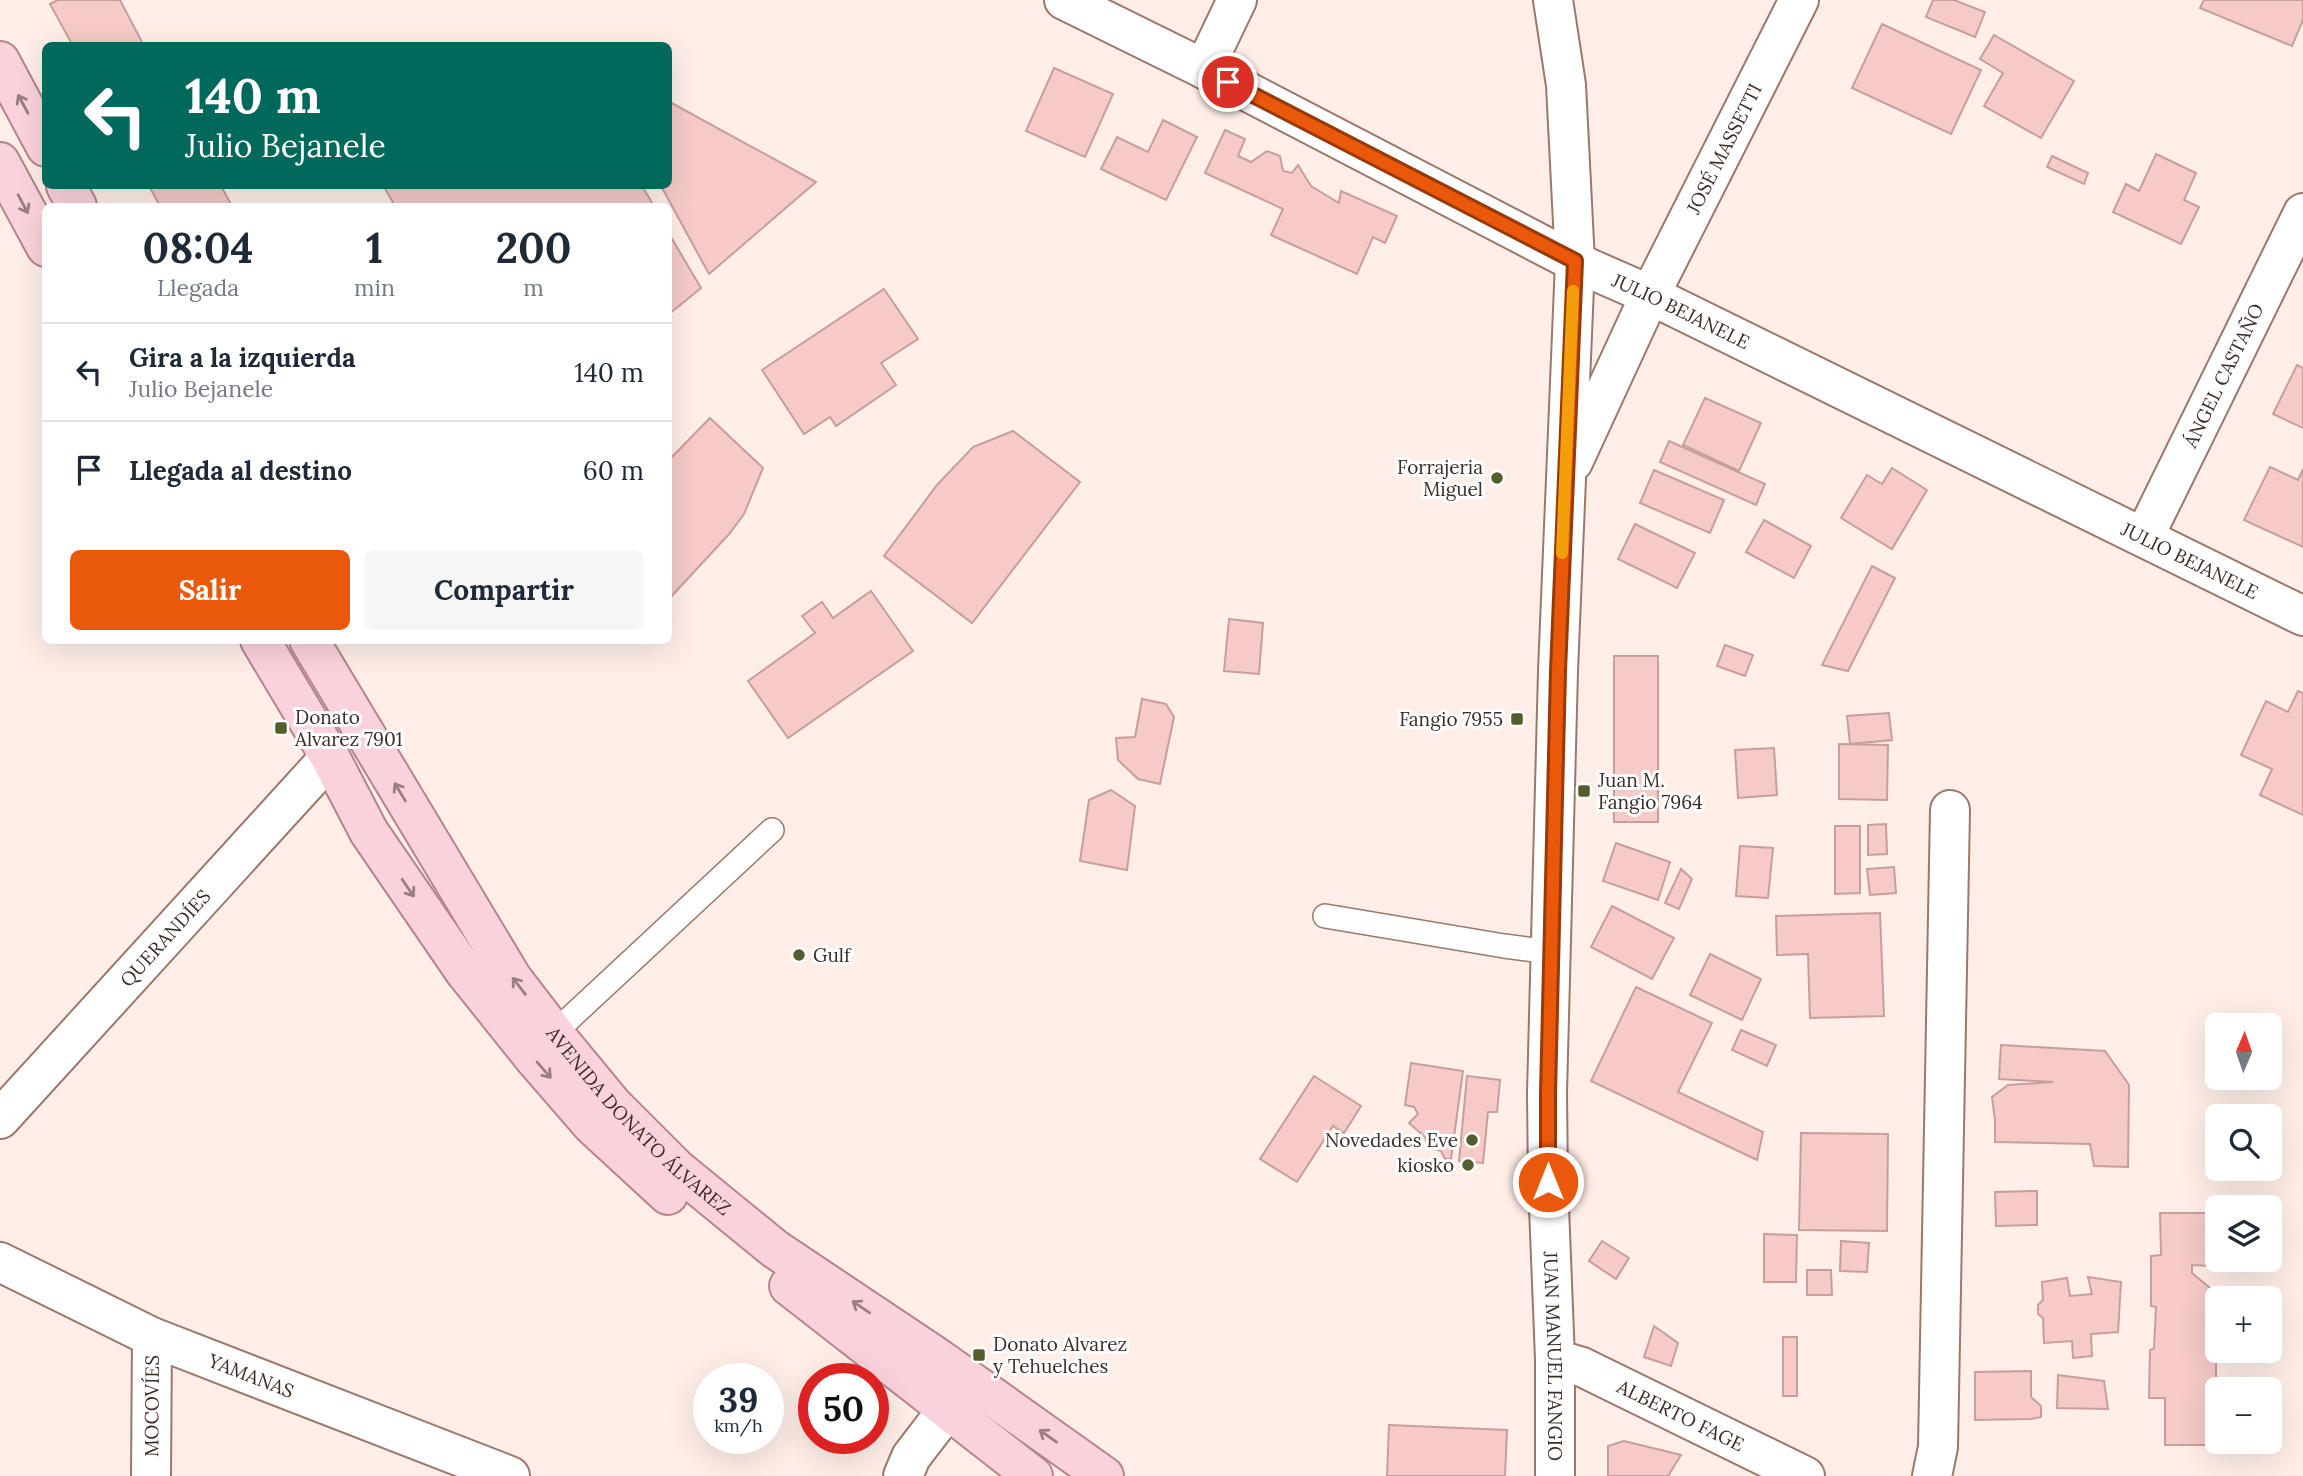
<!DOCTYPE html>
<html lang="es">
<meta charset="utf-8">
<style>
body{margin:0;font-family:Lora,serif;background:#f6f6f7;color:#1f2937;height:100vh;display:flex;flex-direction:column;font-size:26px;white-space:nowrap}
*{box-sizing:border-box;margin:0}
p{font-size:23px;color:#747a83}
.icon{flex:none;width:38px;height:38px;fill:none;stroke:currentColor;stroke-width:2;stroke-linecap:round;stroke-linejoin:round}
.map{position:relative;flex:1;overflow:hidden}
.panel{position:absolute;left:42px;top:203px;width:630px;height:441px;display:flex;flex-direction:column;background:#fff;border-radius:10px;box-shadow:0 7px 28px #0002}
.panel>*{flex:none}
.hud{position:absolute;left:42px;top:42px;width:630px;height:147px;border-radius:10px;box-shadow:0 7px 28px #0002;background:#00695c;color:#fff;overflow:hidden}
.needle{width:46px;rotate:2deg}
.tools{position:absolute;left:2205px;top:1013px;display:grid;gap:14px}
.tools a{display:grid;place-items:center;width:77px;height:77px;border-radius:10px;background:#fff;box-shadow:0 7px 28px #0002;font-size:35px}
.speed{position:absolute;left:693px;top:1363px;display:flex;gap:14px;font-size:35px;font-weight:700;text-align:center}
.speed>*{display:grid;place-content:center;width:91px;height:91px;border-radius:50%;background:#fff;box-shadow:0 7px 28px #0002;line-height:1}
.speed small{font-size:18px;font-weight:400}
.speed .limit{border:10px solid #d22;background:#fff;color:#111}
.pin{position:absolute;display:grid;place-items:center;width:60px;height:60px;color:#fff;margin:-30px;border:4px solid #fff;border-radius:50%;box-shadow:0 2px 7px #0007}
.me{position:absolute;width:77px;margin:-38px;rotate:0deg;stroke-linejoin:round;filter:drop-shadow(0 0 5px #0008)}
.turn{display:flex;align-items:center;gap:24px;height:147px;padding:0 28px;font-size:32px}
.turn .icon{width:91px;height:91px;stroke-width:2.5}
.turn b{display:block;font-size:49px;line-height:60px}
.eta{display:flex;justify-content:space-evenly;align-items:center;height:119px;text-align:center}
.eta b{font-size:42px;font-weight:700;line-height:49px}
.primary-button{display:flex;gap:14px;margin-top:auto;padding:14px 28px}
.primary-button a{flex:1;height:80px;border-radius:10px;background:#ea580c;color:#fff;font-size:28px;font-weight:700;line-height:80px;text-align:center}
.primary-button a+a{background:#f6f6f7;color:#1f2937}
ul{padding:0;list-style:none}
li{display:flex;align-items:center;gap:21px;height:98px;padding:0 28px;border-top:2px solid #e0e1e3}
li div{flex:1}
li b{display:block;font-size:26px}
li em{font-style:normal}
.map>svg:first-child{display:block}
.building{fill:#f5cac7;stroke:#c79e9b;stroke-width:2}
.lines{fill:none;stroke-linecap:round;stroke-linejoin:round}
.service-casing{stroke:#9c786b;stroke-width:26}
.minor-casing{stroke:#9c786b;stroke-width:42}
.secondary-casing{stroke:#9c786b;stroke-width:42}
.primary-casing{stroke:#b5848c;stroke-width:42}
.service{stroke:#fff;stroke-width:23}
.minor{stroke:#fff;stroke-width:38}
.secondary{stroke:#fff;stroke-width:38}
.primary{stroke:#fad2db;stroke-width:38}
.oneway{stroke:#9a7f80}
.route-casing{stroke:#983908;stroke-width:18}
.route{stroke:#ea580c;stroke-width:12}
.slow{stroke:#f59e0b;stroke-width:12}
.poi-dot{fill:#545d2c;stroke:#fff;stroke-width:2.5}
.labels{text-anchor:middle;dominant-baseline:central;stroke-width:6;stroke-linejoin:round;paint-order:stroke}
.street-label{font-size:19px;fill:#3b2c26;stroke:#fff}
.poi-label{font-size:19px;fill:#3b2c26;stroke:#fff;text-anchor:end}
</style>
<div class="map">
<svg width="2303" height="1476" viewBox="0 0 2303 1476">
<rect width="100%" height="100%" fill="#ffeee8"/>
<g class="building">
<path d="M58 0H120L144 46H73L50 4Z"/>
<path d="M1933 0H1954L1985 12 1975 37 1926 17Z"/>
<path d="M2204 0H2303V20L2292 46 2200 8Z"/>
<path d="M1882 24 1981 70 1951 134 1852 88Z"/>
<path d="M1994 35 2074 81 2041 138 1984 106 2003 73 1980 59Z"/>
<path d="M1054 68 1113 94 1085 157 1026 131Z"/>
<path d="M668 101 816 182 709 274 661 186H668Z"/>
<path d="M1163 120 1197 137 1166 200 1101 169 1117 137 1148 152Z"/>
<path d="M1225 130 1245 139 1238 156 1251 162 1267 151 1280 156 1283 171 1292 173 1298 165 1311 186 1339 203 1341 191 1397 216 1385 243 1373 237 1357 274 1271 235 1283 209 1205 173Z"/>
<path d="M2156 154 2196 173 2184 200 2199 207 2181 244 2113 212 2126 184 2139 191Z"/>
<path d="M2052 156 2088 173 2084 184 2047 167Z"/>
<path d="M149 186H221L232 206H160Z"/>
<path d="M386 186H642L654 206H395L384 187Z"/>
<path d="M668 232 701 288 668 315Z"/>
<path d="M884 289 918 339 881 363 896 385 836 426 830 417 804 434 762 370Z"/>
<path d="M2297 365 2303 368V428L2273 414Z"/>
<path d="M1705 398 1761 423 1739 471 1683 445Z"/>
<path d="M710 418 763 468 744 514 730 533 670 598 668 461Z"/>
<path d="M1013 431 1080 482 972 623 884 556 937 485 973 447Z"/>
<path d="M1669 441 1765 484 1756 505 1660 462Z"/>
<path d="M2270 467 2298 480 2303 469V547L2244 520Z"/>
<path d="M1892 468 1927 490 1892 549 1841 518 1867 475 1882 484Z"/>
<path d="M1654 470 1724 500 1710 533 1640 503Z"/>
<path d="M1764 520 1811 546 1794 578 1746 552Z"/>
<path d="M1635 524 1695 553 1677 588 1618 559Z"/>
<path d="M1872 566 1895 578 1848 671 1822 665Z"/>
<path d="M871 591 913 651 788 738 748 681 815 633 802 616 822 602 833 618Z"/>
<path d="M1229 619 1263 623 1259 674 1224 671Z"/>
<path d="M1725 645 1753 655 1745 676 1717 666Z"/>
<rect x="1614" y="656" width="44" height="166"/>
<path d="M2298 691 2303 693V815L2260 795 2272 769 2241 755 2266 701 2288 712Z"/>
<path d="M1142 699 1166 704 1174 717 1160 784 1138 779 1118 760 1116 738 1135 737Z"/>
<path d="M1889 713 1892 740 1850 744 1847 716Z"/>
<path d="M1839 744 1888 745 1887 800 1839 799Z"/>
<path d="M1774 748 1777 795 1738 798 1735 750Z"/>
<path d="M1111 790 1135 806 1127 870 1080 861 1089 800Z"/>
<path d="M1886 824 1887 854 1868 855V825Z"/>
<path d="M1835 826H1860V893L1835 894Z"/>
<path d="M1616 843 1670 862 1658 900 1603 881Z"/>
<path d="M1740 846 1773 848 1768 898 1736 896Z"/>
<path d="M1894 867 1896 893 1870 895 1867 869Z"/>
<path d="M1681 869 1692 879 1679 909 1665 903Z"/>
<path d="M1612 906 1674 938 1652 979 1591 947Z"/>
<path d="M1880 913 1884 1016 1810 1018 1808 954 1777 955 1776 916Z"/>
<path d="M1710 954 1761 979 1742 1020 1690 995Z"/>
<path d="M1636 987 1712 1023 1678 1092 1763 1132 1757 1160 1591 1081Z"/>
<path d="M1741 1030 1776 1045 1767 1066 1732 1050Z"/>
<path d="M2001 1045 2105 1051 2129 1085 2128 1167 2094 1166 2090 1144 1995 1142V1120L1992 1097 2008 1085 2053 1082 1999 1079Z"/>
<path d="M1411 1063 1463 1071 1451 1159H1445L1441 1151 1428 1147 1425 1137 1409 1123 1418 1114 1414 1107 1405 1105Z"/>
<path d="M1314 1076 1361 1106 1344 1133 1333 1126 1297 1182 1260 1159Z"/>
<path d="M1467 1076 1500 1080 1497 1112H1488L1483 1163 1459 1161Z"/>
<path d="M1801 1133 1888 1134 1887 1231 1799 1230Z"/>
<path d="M2037 1191V1225L1996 1226 1995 1192Z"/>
<path d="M2160 1213H2217V1260H2230V1267L2192 1265V1273L2216 1293V1385H2235V1390H2217V1442H2235V1445H2165V1398H2149L2150 1350 2154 1348 2156 1307 2151 1306V1256L2161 1255Z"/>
<path d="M1764 1234 1797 1235 1796 1282H1764Z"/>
<path d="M1602 1241 1629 1258 1616 1279 1589 1261Z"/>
<path d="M1841 1241 1869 1243 1867 1272 1840 1271Z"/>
<path d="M1807 1270H1831L1832 1295H1807Z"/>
<path d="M2088 1277 2121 1282 2118 1332 2091 1334 2092 1356 2073 1358 2072 1341 2044 1343 2043 1318 2038 1314V1305L2043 1300 2042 1282 2067 1278 2070 1296 2092 1294Z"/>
<path d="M1654 1326 1678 1343 1671 1366 1644 1357Z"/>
<rect x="1783" y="1337" width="14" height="59"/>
<path d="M2031 1371V1397L2041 1406V1417L2031 1419 1975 1420V1372Z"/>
<path d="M2058 1375 2104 1381 2108 1409 2057 1408Z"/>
<path d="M1389 1425 1507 1430 1505 1476H1387Z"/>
<path d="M1624 1441 1681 1455 1668 1476H1608V1446Z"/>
</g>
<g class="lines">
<g class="service-casing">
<g id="service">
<path d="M1325 916 1504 946 1551 952"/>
<path d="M554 1033 772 830"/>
</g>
</g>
<g class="minor-casing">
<g id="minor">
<path id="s1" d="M1064 0 1204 69 1575 262 1650 295 2303 616"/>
<path d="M1204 69 1237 0"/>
<path id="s2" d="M2144 537 2303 213"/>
<path id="s3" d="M0 1119 330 757"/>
<path id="s4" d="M0 1262 152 1337 510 1476"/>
<path id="s5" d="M1555 1359 1582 1367 1805 1476"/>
<path id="s6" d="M151 1476 152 1337"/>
<path d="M903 1476 911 1457 947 1410"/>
<path d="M1932 1476 1938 1447 1950 810"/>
</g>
</g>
<g class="secondary-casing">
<g id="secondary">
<path id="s7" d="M1553 0 1566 85 1575 262 1558 671 1547 1093 1548 1182 1555 1359V1476"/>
<path id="s8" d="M1573 462 1650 295 1799 0"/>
</g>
</g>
<g class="primary-casing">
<g id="primary">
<path d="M0 61 46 147"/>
<path d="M0 162 46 247"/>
<path d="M66 186 77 206"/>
<path d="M260 640 330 757 369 832 465 972 533 1057 592 1125 668 1195"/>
<path id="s9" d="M309 640 512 978 561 1042 613 1105 677 1169 775 1249 938 1358 1104 1476"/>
<path d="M789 1286 1033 1476"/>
</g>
</g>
<use href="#service" class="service"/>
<use href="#minor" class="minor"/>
<use href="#secondary" class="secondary"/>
<use href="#primary" class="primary"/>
</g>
<defs><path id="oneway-shaft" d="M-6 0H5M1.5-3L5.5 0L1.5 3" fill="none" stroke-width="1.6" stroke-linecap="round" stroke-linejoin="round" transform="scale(1.75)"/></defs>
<g class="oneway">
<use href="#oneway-shaft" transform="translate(23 104) rotate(-118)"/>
<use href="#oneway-shaft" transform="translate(23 204) rotate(62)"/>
<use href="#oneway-shaft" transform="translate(400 792) rotate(-121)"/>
<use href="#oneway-shaft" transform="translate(408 888) rotate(56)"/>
<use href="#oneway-shaft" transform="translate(519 986) rotate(-127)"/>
<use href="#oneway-shaft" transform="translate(544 1070) rotate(49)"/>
<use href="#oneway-shaft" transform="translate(861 1307) rotate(-146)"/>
<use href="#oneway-shaft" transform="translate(1048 1436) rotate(-145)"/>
</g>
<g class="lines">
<g class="route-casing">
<path id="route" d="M1228 82 1575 261 1558 671 1548 1093V1182"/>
</g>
<use href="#route" class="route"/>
<path class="slow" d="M1562 553 1573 291"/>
</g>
<g class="poi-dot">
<circle cx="1497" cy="478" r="7"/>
<rect x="1510" y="712" width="14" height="14" rx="3.5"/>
<rect x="274" y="721" width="14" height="14" rx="3.5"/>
<rect x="1577" y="784" width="14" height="14" rx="3.5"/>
<circle cx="799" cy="955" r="7"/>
<circle cx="1472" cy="1140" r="7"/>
<circle cx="1468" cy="1165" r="7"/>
<rect x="972" y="1348" width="14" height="14" rx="3.5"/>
</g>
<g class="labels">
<g class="street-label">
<text stroke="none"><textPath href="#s8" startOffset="348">JOSÉ MASSETTI</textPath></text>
<text stroke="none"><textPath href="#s1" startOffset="691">JULIO BEJANELE</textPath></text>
<text stroke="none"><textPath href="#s2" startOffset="180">ÁNGEL CASTAÑO</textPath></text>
<text stroke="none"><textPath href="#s1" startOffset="1258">JULIO BEJANELE</textPath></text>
<text stroke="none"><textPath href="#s3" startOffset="245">QUERANDÍES</textPath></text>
<text stroke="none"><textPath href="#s9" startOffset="586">AVENIDA DONATO ÁLVAREZ</textPath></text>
<text stroke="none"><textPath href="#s7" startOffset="1358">JUAN MANUEL FANGIO</textPath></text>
<text stroke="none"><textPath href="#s4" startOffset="276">YAMANAS</textPath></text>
<text stroke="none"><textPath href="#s6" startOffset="70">MOCOVÍES</textPath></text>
<text stroke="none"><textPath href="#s5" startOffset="138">ALBERTO FAGE</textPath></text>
</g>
<g class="poi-label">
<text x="1483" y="467">Forrajeria<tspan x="1483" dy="22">Miguel</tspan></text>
<text x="295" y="717" text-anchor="start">Donato<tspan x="295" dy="22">Alvarez 7901</tspan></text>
<text x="1503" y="719">Fangio 7955</text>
<text x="1598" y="780" text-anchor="start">Juan M.<tspan x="1598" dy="22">Fangio 7964</tspan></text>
<text x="813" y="955" text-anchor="start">Gulf</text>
<text x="1458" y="1140">Novedades Eve</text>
<text x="1454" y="1165">kiosko</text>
<text x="993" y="1344" text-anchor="start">Donato Alvarez<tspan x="993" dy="22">y Tehuelches</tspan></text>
</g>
</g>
</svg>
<div class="tools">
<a><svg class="needle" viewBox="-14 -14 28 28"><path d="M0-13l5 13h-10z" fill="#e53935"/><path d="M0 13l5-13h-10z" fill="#747a83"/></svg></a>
<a><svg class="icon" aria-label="search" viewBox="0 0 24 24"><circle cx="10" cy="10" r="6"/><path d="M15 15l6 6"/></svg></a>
<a><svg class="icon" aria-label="layers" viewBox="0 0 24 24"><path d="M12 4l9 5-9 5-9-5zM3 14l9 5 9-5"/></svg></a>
<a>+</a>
<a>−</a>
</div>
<div class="speed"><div>39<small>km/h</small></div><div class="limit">50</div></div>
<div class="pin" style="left:1228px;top:82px;background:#d93025"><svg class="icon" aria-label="arrive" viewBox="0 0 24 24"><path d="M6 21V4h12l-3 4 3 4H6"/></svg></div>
<svg class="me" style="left:1548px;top:1182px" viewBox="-20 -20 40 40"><circle r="17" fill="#ea580c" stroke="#fff" stroke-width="3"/><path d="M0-11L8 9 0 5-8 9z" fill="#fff"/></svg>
<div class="hud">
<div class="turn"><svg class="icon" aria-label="left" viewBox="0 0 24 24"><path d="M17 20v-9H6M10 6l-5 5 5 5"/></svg><div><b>140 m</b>Julio Bejanele</div></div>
</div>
<section class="panel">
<div class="eta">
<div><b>08:04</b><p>Llegada</p></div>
<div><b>1</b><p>min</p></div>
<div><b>200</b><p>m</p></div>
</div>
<ul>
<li><svg class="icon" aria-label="left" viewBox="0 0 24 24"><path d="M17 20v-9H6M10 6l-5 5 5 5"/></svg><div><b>Gira a la izquierda</b><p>Julio Bejanele</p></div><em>140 m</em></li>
<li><svg class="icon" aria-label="arrive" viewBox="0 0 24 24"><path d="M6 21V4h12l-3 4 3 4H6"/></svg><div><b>Llegada al destino</b></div><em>60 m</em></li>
</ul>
<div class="primary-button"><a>Salir</a><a>Compartir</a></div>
</section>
</div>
